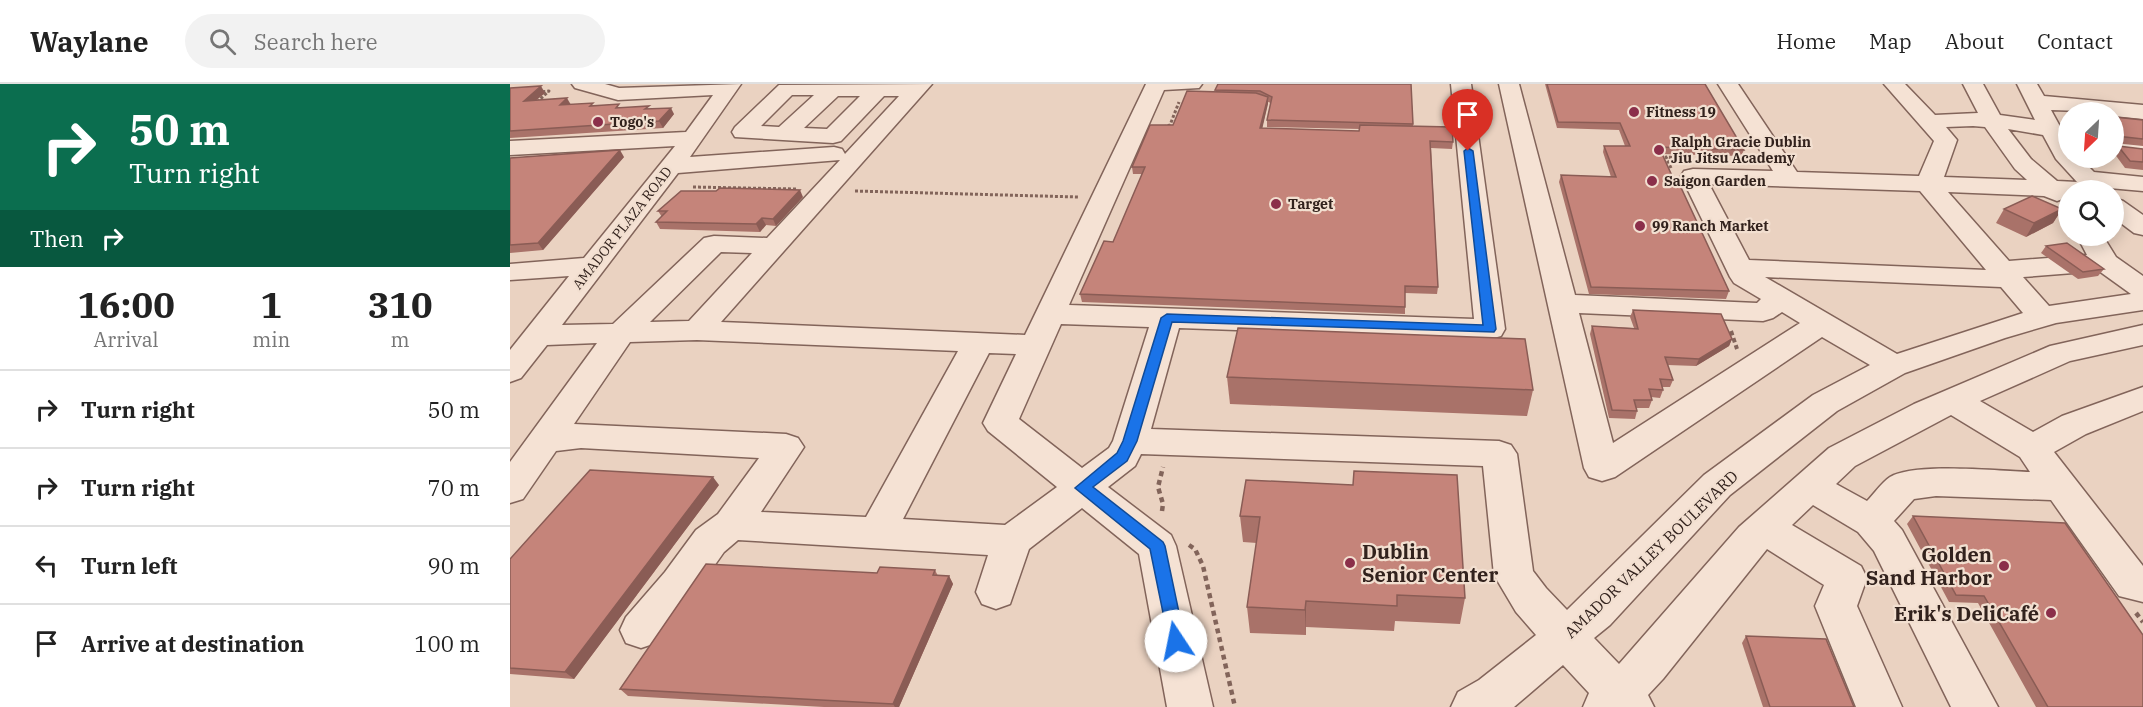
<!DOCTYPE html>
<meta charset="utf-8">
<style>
body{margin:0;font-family:"IBM Plex Serif",serif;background:#f2f2f2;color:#222;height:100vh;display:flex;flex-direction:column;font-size:22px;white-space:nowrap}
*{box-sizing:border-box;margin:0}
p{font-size:20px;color:#767676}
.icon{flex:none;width:33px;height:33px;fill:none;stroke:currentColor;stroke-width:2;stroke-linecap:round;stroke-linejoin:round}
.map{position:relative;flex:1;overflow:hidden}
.details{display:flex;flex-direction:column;background:#fff;width:510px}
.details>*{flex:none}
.hud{background:#0b6e4f;color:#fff;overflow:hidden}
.needle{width:39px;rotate:205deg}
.tools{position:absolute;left:1548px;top:18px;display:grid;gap:12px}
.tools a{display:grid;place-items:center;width:66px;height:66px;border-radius:50%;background:#fff;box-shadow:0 3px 15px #0003;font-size:30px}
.pin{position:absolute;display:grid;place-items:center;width:51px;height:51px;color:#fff;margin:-62px -26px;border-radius:50% 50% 50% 0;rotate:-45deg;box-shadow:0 0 6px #0007}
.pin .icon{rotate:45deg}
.me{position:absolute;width:66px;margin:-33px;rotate:349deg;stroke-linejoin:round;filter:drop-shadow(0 0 4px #0008)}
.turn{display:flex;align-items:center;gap:21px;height:126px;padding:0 30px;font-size:27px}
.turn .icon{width:78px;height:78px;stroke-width:2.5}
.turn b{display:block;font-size:42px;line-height:51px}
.then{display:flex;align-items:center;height:57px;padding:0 30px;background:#0003;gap:12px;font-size:22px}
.eta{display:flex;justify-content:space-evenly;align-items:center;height:102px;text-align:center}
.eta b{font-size:36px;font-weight:800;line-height:42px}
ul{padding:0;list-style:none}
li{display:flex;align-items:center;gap:18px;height:78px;padding:0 30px;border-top:2px solid #e0e0e0}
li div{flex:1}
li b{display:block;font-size:22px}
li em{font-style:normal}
header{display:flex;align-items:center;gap:36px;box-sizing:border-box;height:84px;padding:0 30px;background:#fff;border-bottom:2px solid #e0e0e0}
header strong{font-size:28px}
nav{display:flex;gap:33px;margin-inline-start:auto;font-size:21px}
.search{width:420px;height:54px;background:#f2f2f2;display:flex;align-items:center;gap:15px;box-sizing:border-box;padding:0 21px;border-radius:33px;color:#767676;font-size:22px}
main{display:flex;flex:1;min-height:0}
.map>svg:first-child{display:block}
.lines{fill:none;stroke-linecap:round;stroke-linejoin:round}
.minor-casing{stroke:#82645a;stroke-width:3}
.path-far2{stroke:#82645a;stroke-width:3;stroke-dasharray:3 2;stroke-linecap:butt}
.path-far1{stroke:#82645a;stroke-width:4;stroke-dasharray:4.5 3;stroke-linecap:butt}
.path{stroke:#82645a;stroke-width:4.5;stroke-dasharray:5 4;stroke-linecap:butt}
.minor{fill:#f5e2d4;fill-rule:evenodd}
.wall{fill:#a97269;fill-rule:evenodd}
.shaded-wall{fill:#8a5c55}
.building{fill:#c5847a;stroke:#8a5c55;stroke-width:1.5}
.route{fill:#1a73e8;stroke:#114b97;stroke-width:1.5}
.poi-dot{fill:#8b2f4a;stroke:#f2dfd0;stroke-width:2}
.labels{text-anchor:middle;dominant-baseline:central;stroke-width:4.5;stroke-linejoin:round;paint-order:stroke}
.far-poi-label{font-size:14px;font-weight:bold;fill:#32221d;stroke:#f2dfd0;text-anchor:start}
.far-street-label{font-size:14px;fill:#32221d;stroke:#f2dfd0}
.street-label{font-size:16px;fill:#32221d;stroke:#f2dfd0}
.near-poi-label{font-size:20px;font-weight:bold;fill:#32221d;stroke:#f2dfd0;text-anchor:end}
</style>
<header>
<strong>Waylane</strong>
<div class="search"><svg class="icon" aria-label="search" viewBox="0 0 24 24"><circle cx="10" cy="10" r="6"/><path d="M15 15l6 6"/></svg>Search here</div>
<nav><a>Home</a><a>Map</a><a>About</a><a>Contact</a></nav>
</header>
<main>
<section class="details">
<div class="hud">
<div class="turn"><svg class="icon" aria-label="right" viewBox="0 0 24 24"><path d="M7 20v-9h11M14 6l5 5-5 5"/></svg><div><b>50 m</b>Turn right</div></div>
<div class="then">Then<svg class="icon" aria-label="right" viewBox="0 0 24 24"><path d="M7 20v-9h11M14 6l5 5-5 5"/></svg></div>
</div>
<div class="eta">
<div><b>16:00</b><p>Arrival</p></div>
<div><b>1</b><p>min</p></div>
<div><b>310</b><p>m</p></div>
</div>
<ul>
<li><svg class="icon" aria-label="right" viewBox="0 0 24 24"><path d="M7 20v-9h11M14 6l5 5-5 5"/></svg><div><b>Turn right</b></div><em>50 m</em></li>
<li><svg class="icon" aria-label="right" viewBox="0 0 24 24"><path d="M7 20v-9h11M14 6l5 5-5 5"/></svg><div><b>Turn right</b></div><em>70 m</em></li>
<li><svg class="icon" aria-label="left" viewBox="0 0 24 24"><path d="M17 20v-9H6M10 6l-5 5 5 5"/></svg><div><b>Turn left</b></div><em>90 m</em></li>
<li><svg class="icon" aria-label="arrive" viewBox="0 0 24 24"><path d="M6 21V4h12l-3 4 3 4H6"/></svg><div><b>Arrive at destination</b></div><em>100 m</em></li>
</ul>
</section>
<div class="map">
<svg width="1633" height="623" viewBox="0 0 1633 623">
<rect width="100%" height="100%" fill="#ead2c1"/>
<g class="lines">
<g class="minor-casing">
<g id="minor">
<path d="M62 0H95L109 4 231 0 180 73 324 63 332 65 335 70 389 12H374L331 57 323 59 225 53 222 48 225 43 269 1 422 0 211 238 515 251 636 0H692L689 4 654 6 559 221 964 235 941 0H961L995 245 991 252 980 255 669 244 641 345 989 357 1001 361 1007 370 1023 487 1036 504 1057 526 1194 391 1303 311 1360 281 1312 253 1105 393 1092 397 1079 393 1074 384 989 0H1009L1065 211 1247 219 1251 215 1224 199 1220 193 1171 92 1174 87 1183 85 1263 87 1208 0H1228L1287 88 1409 92 1424 57 1374 0H1395L1425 31 1468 29 1453 0H1473L1490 31 1525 36 1507 0H1527L1534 12 1633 21V35L1604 32V28L1541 26 1558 57V74H1570L1584 88 1633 93V107L1599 104 1600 106H1558V113L1547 117 1534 112 1438 108 1499 177 1577 171 1567 152H1593L1606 173 1633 192V226L1546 239 1495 254 1395 289 1327 327 1220 411 1100 541 1084 554 1109 580 1229 443 1319 364 1404 320 1540 262 1633 241V261L1560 277 1470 317 1523 348 1552 332 1633 303V327L1576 350 1544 368 1633 482V518L1609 512 1541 416 1426 412 1404 415 1384 437 1392 446 1488 623H1441L1364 467 1348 448 1303 421 1282 441 1351 482 1357 494 1347 522 1392 623H1346L1305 522 1314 501 1257 465 1153 595 1138 611 1144 623H1073L1079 609 1053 581 1004 623H941L948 608 969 596 1026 551 1006 528 984 491 973 382 631 370 625 382 598 403 661 451 666 462 703 623H657L629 470 572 424 519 465 500 520 486 525 472 520 466 508 478 471 228 456 214 468 183 512 146 559 131 564 116 559 110 546 116 533 155 488 186 446 208 430 249 374 71 364 46 367 13 415 0 419V378L87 259 37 261 11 294 0 298V266L59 192 0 196V180L74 174 165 62 0 71V57L176 48 203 11 108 16 65 4ZM282 11H304L269 43 251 42ZM328 12H350L317 45 294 44ZM1463 42 1475 43 1505 85 1517 96 1434 93 1447 56 1436 43ZM1498 45 1533 51 1546 75 1567 98 1547 97 1521 75ZM330 76 257 154 204 152 194 154 103 240 52 241 168 89ZM1199 100 1410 107 1476 186 1239 176ZM211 168 242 169 179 237 140 238ZM1589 187 1621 210 1539 222 1513 193ZM1255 193 1491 203 1513 229 1387 270ZM1272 228 1290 239 1103 359 1069 229 1253 237 1263 234ZM551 240 639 243 603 357 599 364 572 384 509 335ZM187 256 448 267 356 433 251 428 294 363 288 354 276 350 64 340 120 258ZM479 269 506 270 473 339 478 347 547 403 495 441 393 435ZM1441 331 1510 373 1520 388C1490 387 1404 378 1380 393 1372 398 1364 410 1357 417L1326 400 1345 382Z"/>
<path d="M1604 56 1633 59V73L1604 70Z"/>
<path d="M1604 114 1613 117 1633 131V151L1624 149 1604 134Z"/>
</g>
</g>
<g class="path-far2">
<path d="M27 18 39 7 30 8"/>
<path d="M653 43 660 41 669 18"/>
<path d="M1161 84 1156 73 1172 74"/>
<path d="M183 103 286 105"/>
<path d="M345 107 568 113"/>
</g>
<path class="path-far1" d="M1221 247 1227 265"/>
<g class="path">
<path d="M652 427 653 420 648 403 653 383"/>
<path d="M679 461 685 465 693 482 725 623"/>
<path d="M1626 529 1633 538"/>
</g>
<use href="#minor" class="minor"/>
</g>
<g class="wall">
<path d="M901 0 903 42 943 58 942 65 921 64 928 203 927 210 895 209V230L572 218 570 210 603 158 632 90H623L622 83 663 41 706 8 705 6ZM758 18 761 19 757 36V43L850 45 849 47 752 44Z"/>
<path d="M1035 0H1195L1234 66 1231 72 1152 70 1219 207 1216 215 1079 210 1049 98 1051 91 1101 93 1093 68 1094 62H1115L1109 46 1047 44Z"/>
<path d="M0 4 35 9 26 16 61 20 141 25 164 30 153 44 0 54Z"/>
<path d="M1604 33 1633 36V62L1604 59Z"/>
<path d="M1608 62 1633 65V86L1615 84 1604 69Z"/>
<path d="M114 73 33 166 0 169V74Z"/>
<path d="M293 113 266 142 256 141 250 148 150 145 146 138 152 133 148 127Z"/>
<path d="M1494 125H1552L1543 139 1516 153 1486 139Z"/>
<path d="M1536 162 1594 185 1588 192 1568 195 1531 169Z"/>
<path d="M1123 226 1222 255 1219 262 1186 282 1158 281 1163 296 1160 303H1152L1153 306 1150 314 1141 313 1142 316 1139 324H1126L1127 327 1125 335 1099 334 1080 250 1082 242 1124 244 1120 233Z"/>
<path d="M717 293 1023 306 1017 332 720 320Z"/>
<path d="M209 401 64 595 0 590V475Z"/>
<path d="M843 401 955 514 950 540 885 537 884 547 796 543V551L740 549 737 523 747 459 733 458 730 432Z"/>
<path d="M1403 432 1633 623H1526L1468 519 1439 518 1397 440Z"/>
<path d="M425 486 428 492H439L443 500 389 623H314L118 612 110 605 367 489Z"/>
<path d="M1236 552 1344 623H1253L1232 559Z"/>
</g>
<g class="shaded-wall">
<path d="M31 2 35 9 18 23 14 17Z"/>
<path d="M758 13V20L751 50 750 44Z"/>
<path d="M57 14 61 21H50Z"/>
<path d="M161 24 164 30 153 44 149 37Z"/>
<path d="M110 66 114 73 33 166 28 159Z"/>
<path d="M290 106 293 113 266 142 263 135Z"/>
<path d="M1552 125 1543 139 1516 153 1524 139Z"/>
<path d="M252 134 256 141 250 148 246 140Z"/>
<path d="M1222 255 1219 262 1186 282 1189 275Z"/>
<path d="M203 393 209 401 64 595 55 588Z"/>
<path d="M439 492 443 500 389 623H385L383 620Z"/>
<path d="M796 517V551L795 526Z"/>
</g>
<g class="building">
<path d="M708 0H901L903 40 757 36 762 13 750 7 705 6Z"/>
<path d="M1037 0H1195L1234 66 1149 63 1163 94 1167 95 1219 207 1081 203 1051 91 1106 93 1094 62H1120L1110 39 1048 38Z"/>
<path d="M31 2 14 17 57 14 50 21 83 19 80 22 109 20 106 24 139 22 135 25 161 24 149 37 0 47V4Z"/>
<path d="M677 7 746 9 758 13 750 44 849 47 850 41 942 43 943 58 920 57 928 203 895 202V223L570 210 594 157 603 158 635 83H622L640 41H663Z"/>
<path d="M1604 33 1633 36V55L1606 52 1604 49Z"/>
<path d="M1608 62 1633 65V78L1620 77Z"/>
<path d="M110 66 28 159 0 161V74Z"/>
<path d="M210 104 290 106 263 135 252 134 246 140 146 138 157 127H148L171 107H206Z"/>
<path d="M1522 112 1552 125 1524 139 1494 125Z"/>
<path d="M1557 159 1594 185 1573 188 1536 162Z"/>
<path d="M1123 226 1211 230 1222 255 1189 275 1155 273 1163 296 1150 295 1153 306 1139 305 1142 316H1124L1127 327 1102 326 1082 242 1128 245Z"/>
<path d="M728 244 1015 255 1023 306 717 293Z"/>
<path d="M80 386 203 393 55 588 0 584V475Z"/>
<path d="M844 387 947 391 955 514 887 511V522L796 517 795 526 737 523 750 433 730 432 736 396 843 401Z"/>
<path d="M1403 432 1555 439 1633 551V623H1538L1474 512 1446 511Z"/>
<path d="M196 480 367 489 370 483 425 486 423 491 439 492 383 620 110 605Z"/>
<path d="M1236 552 1316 555 1344 623H1260Z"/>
</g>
<path class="route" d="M958 64 963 67 986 245 984 248 662 238 627 357 617 377 583 403 653 458 655 462 675 557 673 563 666 565 660 563 640 465 565 404 607 369 613 357 651 234 657 230 973 241 954 67Z"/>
<g class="poi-dot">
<circle cx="1124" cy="28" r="6"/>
<circle cx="88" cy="38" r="6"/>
<circle cx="1149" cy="66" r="6"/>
<circle cx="1142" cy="97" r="6"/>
<circle cx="766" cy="120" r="6"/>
<circle cx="1130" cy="142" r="6"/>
<circle cx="840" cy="479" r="6"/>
<circle cx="1494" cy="482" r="6"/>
<circle cx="1541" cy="529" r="6"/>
</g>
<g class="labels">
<g class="far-poi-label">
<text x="1136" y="28">Fitness 19</text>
<text x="100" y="38">Togo's</text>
<text x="1161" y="58">Ralph Gracie Dublin<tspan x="1161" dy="16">Jiu Jitsu Academy</tspan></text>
<text x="1154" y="97">Saigon Garden</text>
<text x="778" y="120">Target</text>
<text x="1142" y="142">99 Ranch Market</text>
</g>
<g class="far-street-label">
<text transform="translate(112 144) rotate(-52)">AMADOR PLAZA ROAD</text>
</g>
<g class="street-label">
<text transform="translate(1141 470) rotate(-44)">AMADOR VALLEY BOULEVARD</text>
</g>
<g class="near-poi-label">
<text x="852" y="467" text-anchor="start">Dublin<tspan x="852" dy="23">Senior Center</tspan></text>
<text x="1482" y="470">Golden<tspan x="1482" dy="23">Sand Harbor</tspan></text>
<text x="1529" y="529">Erik's DeliCafé</text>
</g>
</g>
</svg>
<div class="tools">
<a><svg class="needle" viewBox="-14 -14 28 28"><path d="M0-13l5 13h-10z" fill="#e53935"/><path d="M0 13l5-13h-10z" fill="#767676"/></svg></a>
<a><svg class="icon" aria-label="search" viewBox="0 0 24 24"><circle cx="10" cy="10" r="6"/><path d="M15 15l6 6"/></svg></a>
</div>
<div class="pin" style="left:958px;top:67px;background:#d93025"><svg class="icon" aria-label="arrive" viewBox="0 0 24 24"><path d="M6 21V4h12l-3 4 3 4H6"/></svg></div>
<svg class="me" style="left:666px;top:557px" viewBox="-20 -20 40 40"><circle r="19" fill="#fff"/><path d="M0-13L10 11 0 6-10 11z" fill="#1a73e8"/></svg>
</div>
</main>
